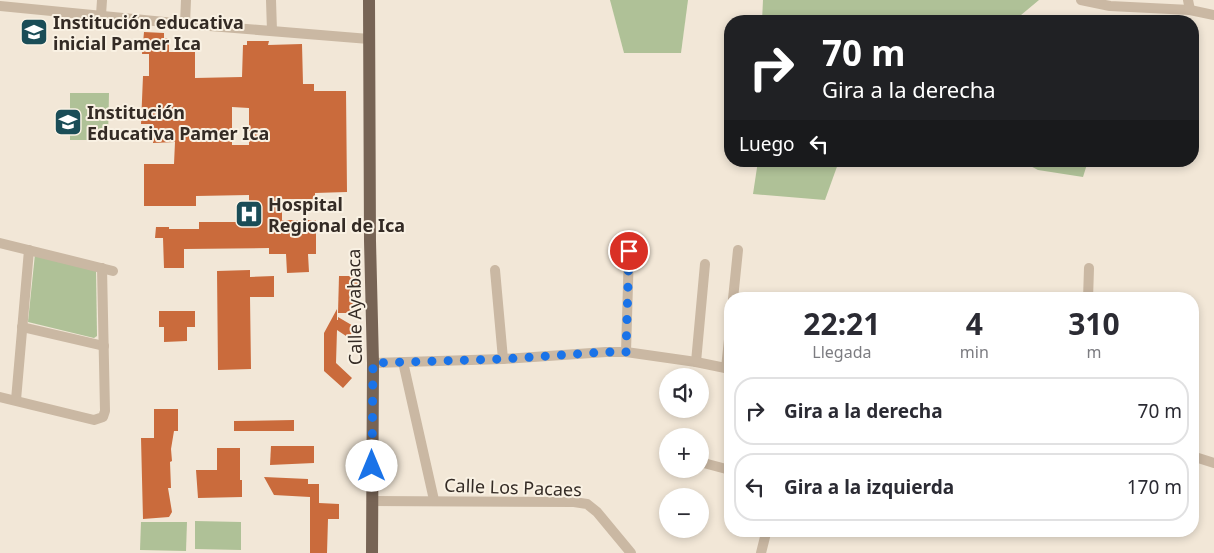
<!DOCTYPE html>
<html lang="es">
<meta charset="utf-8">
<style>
body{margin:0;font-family:"Noto Sans",sans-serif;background:#f2f2f3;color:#2b2b33;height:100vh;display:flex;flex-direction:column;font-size:19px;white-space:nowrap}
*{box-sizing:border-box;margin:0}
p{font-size:16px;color:#7c7c81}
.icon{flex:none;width:28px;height:28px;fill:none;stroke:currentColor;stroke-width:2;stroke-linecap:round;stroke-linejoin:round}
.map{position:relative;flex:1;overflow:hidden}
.sheet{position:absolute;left:724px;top:292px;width:475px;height:245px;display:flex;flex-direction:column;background:#fff;border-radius:20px;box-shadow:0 2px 8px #0003}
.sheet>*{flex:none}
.guide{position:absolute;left:724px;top:15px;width:475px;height:152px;border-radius:20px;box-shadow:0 2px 8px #0003;background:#202124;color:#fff;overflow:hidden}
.controls{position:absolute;left:659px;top:368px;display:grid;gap:10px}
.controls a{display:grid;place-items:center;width:50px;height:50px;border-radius:50%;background:#fff;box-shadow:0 2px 8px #0003;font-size:25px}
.pin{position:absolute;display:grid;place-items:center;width:42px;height:42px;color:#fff;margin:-21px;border:2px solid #fff;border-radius:50%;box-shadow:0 1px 5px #0007}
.me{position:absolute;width:55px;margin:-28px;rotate:0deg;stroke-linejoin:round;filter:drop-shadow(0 0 4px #0008)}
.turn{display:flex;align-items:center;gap:18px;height:105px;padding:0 15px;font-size:22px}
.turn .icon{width:65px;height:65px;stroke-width:2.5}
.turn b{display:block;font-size:35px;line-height:42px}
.then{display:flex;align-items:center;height:48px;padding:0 15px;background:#0003;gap:10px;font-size:19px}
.eta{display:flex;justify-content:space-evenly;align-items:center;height:85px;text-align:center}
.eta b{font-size:30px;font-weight:700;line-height:35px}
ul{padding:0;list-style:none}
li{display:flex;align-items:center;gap:15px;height:68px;margin:0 10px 8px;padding:0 5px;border:2px solid #e1e1e2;border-radius:20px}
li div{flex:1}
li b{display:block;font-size:19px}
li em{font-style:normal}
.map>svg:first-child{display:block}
.green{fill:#afc197}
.building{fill:#ca6b3c;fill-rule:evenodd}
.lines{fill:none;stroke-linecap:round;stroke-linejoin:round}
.minor{stroke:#cab8a3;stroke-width:10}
.major{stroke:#776455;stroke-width:12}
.route{stroke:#1a73e8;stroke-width:9;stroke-dasharray:0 16.2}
.labels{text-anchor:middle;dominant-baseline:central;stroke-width:4;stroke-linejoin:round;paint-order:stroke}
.poi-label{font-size:18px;font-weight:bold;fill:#342b25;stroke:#f9f1e3;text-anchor:start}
.street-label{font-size:18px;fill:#342b25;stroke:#f9f1e3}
</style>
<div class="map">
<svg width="1214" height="553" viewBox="0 0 1214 553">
<rect width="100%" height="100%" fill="#f2e7d7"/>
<g class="green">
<path d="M610 0H688L681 53H624Z"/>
<path d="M763 0H1039L1021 15 1019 21H762Z"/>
<path d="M70 93H109L108 140H70Z"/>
<path d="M758 161H839L825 200 753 194Z"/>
<path d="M1021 161H1088L1083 177 1038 170Z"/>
<path d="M35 254 96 269 97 336 94 338 28 322Z"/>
<path d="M195 521 241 522V550L195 549Z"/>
<path d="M141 522H187L186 551 140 550Z"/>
</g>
<g class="building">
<path d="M144 32 164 33V38H169V52H195V78L242 77 243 45H247V41H269L268 45 302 44 303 84H314V91H346L347 192 315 193V199H282V220H316V254H308L309 272 287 273 286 254H269V248L184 249V268H164L163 238H155L156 227H169V229H199V222H249V195L196 196V206H144V164H174L175 142 153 143V124H141L143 76H149V54H142ZM232 107 249 108V145H232Z"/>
<path d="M250 270V277L274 276V297H250L251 369 218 370 217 271Z"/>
<path d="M339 276H358V313H338Z"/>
<path d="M337 309V320H338V317L355 327 349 338 337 330 336 363 352 378 343 388 324 371V333Z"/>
<path d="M159 311H195V327H187V341L164 342V327H159Z"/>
<path d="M154 409H178V431H174L171 449 172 461 170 462 171 488H168L172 512 169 517 143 519 141 438H154Z"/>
<path d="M294 420V431H234V421Z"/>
<path d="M271 446H314V463L270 465Z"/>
<path d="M217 448H240V480H242V497L198 498 196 470H217Z"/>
<path d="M264 477 308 479V484H319V503L339 504V519H328L327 553H310V497L274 495Z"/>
</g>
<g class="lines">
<g class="minor">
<path d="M271 0 272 31"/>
<path d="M1081 0 1110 6 1190 10 1214 15"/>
<path d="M1188 0 1190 10"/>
<path d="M0 6 185 24 369 39"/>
<path d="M101 15 102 0"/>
<path d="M185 24 186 0"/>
<path d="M0 243 113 271"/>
<path d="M495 270 503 359"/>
<path d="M733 299 738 250"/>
<path d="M1088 299 1089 268"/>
<path d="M22 327 104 346"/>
<path d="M626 352 629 251"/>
<path d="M403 362 434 500"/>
<path d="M696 362 705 264"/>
<path d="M373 363 503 359 606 352H626L696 362 730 369"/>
<path d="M726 368 730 330"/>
<path d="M0 397 94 420 103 417 105 411 102 268"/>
<path d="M16 400 29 250"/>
<path d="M1192 456 1214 463"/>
<path d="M700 462 730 470"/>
<path d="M372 501 574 502 587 504 597 512 631 553"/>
<path d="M761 553 766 533"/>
</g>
<path class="major" d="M369 0 370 241 373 363 372 553"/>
</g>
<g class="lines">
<path class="route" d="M372 466 373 363 503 359 606 352H626L629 251"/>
</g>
<defs>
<g id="school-square" transform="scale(1.4375)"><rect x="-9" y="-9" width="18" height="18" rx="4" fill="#1a4d57" stroke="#f9f1e3"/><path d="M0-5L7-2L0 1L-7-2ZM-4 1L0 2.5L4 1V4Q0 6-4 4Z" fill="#fff"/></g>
<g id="hospital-square" transform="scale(1.4375)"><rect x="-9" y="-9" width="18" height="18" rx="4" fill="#1a4d57" stroke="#f9f1e3"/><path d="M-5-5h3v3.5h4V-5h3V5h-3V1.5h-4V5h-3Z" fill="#fff"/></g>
</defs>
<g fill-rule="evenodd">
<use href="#school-square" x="34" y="32"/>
<use href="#school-square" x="68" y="122"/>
<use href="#hospital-square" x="249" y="214"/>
</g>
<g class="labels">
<g class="poi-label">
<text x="53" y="22">Institución educativa<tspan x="53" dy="21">inicial Pamer Ica</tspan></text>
<text x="87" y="112">Institución<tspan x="87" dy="21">Educativa Pamer Ica</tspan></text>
<text x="268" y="204">Hospital<tspan x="268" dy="21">Regional de Ica</tspan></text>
</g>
<g class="street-label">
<text transform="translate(354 307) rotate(-91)">Calle Ayabaca</text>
<text transform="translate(513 487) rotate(2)">Calle Los Pacaes</text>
</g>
</g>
</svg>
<div class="controls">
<a><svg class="icon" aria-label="sound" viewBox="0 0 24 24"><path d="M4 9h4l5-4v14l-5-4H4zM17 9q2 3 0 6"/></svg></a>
<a>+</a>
<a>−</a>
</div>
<div class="pin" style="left:629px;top:251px;background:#d93025"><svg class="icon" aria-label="arrive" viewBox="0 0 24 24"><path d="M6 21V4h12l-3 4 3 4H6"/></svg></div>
<svg class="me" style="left:372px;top:466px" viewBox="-20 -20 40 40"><circle r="19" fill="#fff"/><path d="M0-13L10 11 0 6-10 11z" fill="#1a73e8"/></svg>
<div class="guide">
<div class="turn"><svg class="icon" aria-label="right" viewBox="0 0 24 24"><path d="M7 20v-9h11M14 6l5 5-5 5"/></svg><div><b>70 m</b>Gira a la derecha</div></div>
<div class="then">Luego<svg class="icon" aria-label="left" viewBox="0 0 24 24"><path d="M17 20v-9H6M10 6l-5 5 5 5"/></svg></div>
</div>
<section class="sheet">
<div class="eta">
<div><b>22:21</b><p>Llegada</p></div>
<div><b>4</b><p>min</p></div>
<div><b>310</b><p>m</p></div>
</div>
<ul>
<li><svg class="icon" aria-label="right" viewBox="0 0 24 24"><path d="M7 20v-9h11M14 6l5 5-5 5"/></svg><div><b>Gira a la derecha</b></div><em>70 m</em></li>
<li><svg class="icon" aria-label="left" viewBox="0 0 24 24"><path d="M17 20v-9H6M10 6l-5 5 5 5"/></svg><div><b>Gira a la izquierda</b></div><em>170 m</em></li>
</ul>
</section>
</div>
